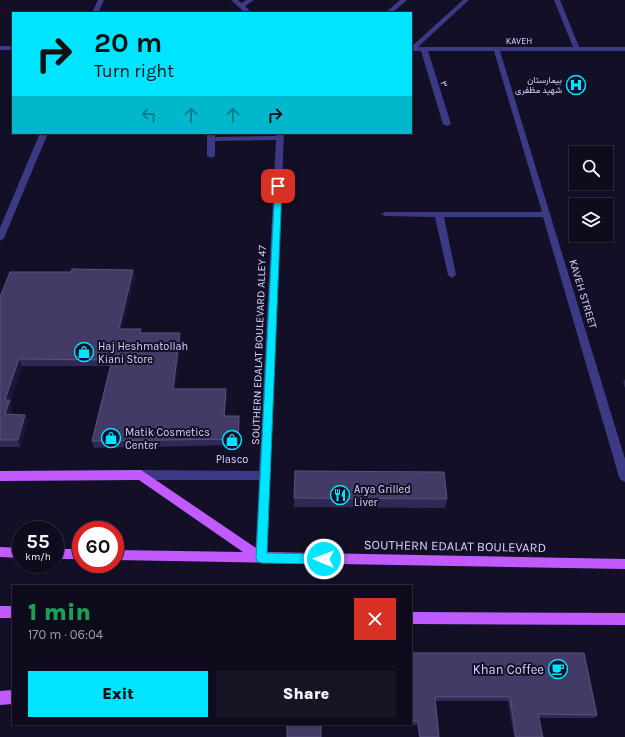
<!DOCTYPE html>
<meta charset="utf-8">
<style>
body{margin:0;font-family:Karla,Vazirmatn,sans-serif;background:#171425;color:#f1f3f6;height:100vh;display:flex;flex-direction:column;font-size:15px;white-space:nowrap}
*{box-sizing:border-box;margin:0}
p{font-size:13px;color:#9b9ba3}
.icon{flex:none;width:22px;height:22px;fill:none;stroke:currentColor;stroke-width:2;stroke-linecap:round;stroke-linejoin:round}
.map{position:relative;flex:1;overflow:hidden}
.sheet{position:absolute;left:12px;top:585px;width:400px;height:140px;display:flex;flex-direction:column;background:#0e0b1c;border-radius:0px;box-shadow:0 1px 3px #0004,0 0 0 1px #2e2b3b}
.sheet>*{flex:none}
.top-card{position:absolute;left:12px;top:12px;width:400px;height:122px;border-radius:0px;box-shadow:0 1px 3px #0004,0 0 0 1px #2e2b3b;background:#00e5ff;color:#111;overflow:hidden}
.fabs{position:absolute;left:569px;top:146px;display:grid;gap:8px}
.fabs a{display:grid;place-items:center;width:44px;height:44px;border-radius:0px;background:#0e0b1c;box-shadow:0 1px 3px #0004,0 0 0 1px #2e2b3b;font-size:20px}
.speed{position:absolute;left:12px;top:521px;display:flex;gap:8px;font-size:20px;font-weight:700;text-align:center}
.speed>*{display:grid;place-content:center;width:52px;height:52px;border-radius:50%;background:#0e0b1c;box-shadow:0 1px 3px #0004,0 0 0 1px #2e2b3b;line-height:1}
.speed small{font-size:10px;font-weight:400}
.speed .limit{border:6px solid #d22;background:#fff;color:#111}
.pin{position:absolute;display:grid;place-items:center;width:34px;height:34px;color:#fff;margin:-17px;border-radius:8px;box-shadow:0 2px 6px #0006}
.me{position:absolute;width:44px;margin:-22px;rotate:271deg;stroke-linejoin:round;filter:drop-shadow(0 0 3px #0008)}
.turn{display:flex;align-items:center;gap:14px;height:84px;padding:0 16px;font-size:18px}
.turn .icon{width:52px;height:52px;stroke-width:2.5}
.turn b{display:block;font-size:28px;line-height:34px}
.lanes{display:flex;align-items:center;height:38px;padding:0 16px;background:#0003;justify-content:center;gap:20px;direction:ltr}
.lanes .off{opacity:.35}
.round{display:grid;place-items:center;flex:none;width:42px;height:42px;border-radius:0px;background:#171425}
.overview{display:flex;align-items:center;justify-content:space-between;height:68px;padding:0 16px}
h1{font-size:24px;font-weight:800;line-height:30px;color:#1e9e55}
.button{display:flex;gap:8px;margin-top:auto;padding:8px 16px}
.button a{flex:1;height:46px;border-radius:0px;background:#00e5ff;color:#111;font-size:16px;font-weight:800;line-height:46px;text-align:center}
.button a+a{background:#171425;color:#f1f3f6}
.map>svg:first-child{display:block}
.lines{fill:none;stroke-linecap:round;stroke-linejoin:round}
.minor{fill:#3d3a85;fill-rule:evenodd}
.major{fill:#c25bff;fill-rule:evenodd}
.wall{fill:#312854}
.shaded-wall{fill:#1d163a}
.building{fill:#433a66;stroke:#5a527e}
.route{fill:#00e5ff;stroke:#0095a6}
.labels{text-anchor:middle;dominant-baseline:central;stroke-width:4;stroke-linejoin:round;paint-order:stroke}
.far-street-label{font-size:9px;fill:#d9d4ff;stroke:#130f26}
.far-poi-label{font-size:9px;fill:#d9d4ff;stroke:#130f26;text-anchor:end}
.street-label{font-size:11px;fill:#d9d4ff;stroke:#130f26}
.poi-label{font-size:11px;fill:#d9d4ff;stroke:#130f26;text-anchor:start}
.near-street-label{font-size:13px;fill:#d9d4ff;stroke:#130f26}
.near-poi-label{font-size:13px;fill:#d9d4ff;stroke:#130f26;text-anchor:end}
</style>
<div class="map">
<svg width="625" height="737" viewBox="0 0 625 737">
<rect width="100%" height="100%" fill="#130f26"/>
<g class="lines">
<g class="minor">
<path d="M98 0H104L98 13H92Z"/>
<path d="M231 0H238L241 3 247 0H254L245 6 252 13H245Z"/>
<path d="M400 0H407L392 13H385Z"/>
<path d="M463 0H469L418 47H573L554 0H560L579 47H625V51H500L625 459V482L621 480 619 477 543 217H444L456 275 452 278 448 275 435 217 385 216 381 214 385 212H542L494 51H428L451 124 447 126 443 124 421 51H411V47Z"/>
<rect x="0" y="46" width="13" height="4"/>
<path d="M40 133H48L4 238 0 241V228Z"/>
<path d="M207 133H215V137L276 136V133H284L267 558 265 562 261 563 257 562 255 558 259 480H141L137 478 135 475 137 472 141 470 259 471 276 140 215 141V156L211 158 207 156Z"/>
</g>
<g class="major">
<path d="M141 470 262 552 625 559V569L115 560V550L243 552 139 480 0 481V471Z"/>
<path d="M0 547 21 548V558L0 557Z"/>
<rect x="55" y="549" width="26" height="10"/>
<rect x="0" y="606" width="13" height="12"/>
<path d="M411 612 625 613V625L411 624Z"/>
<path d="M13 690V704L0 705V691Z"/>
</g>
</g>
<g class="wall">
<path d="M133 270 135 276 122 329 142 333 181 340 175 389H226L227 396 225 416H239L240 422 238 445 94 448 92 441 110 366H22L10 400 12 407 10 414 25 415 28 421 20 447H0V297Z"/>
<path d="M625 379V388L623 383Z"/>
<path d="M294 498 447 499 445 508 294 507Z"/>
<path d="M411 653 597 715 595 718H539L543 737H514L508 701H435L439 737H419L417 725H321L287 724H411Z"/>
</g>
<g class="shaded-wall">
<path d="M133 270 135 276 121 336 119 329Z"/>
<path d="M180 333 181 340 174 396 173 389Z"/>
<path d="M19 359 22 366 7 407 5 400Z"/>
<path d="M226 389 227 396 225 422 224 416Z"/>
<path d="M10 400 12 407 7 421 5 414Z"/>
<path d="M25 415 28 421 20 447 18 440Z"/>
<path d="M239 416 240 422 238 445V439Z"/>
</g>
<g class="building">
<path d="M72 269 133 270 119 329H141L140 333H180L173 389H226L224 416H239L238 439 92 441 112 360 19 359 5 400H10L5 414 25 415 18 440H0V297L10 272H71Z"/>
<path d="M295 471 444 472 447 499 294 498Z"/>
<path d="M411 653H584L597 715 538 714 543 737H516L510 697H435L439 737H420L418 721H411Z"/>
<rect x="287" y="724" width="34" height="13"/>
</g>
<path class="route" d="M275 184 282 186 267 553 324 554 328 555 330 559 328 562 324 564 261 563 257 561 256 558Z"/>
<defs>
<g id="hospital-ring" transform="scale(1)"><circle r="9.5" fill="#130f26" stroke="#00e5ff" stroke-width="1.5"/><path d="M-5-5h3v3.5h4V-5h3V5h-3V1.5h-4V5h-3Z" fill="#00e5ff"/></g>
<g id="shop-ring" transform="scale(1)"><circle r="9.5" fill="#130f26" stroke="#00e5ff" stroke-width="1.5"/><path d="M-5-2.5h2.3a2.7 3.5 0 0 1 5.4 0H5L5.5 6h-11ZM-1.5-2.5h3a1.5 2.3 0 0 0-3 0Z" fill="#00e5ff"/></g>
<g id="restaurant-ring" transform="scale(1)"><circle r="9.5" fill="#130f26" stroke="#00e5ff" stroke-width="1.5"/><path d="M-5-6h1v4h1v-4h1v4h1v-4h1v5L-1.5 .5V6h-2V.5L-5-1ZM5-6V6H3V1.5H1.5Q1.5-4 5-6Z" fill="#00e5ff"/></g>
<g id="cafe-ring" transform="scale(1)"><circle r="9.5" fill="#130f26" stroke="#00e5ff" stroke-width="1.5"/><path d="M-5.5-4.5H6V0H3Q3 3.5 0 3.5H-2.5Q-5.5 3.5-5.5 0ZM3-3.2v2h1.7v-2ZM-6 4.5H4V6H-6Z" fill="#00e5ff"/></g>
</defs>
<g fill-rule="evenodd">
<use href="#hospital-ring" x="576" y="85"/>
<use href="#shop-ring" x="84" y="352"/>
<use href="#shop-ring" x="111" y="438"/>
<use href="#shop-ring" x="232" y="440"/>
<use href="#restaurant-ring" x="340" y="495"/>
<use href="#cafe-ring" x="558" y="669"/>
</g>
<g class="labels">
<g class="far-street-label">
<text x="519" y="41">KAVEH</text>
<text transform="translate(444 84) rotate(73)">۳</text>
</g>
<g class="far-poi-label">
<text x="562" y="80">بیمارستان<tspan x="562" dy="10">شهید مظفری</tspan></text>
</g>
<g class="street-label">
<text transform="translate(583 294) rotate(73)">KAVEH STREET</text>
<text transform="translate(259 345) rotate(-88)">SOUTHERN EDALAT BOULEVARD ALLEY 47</text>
</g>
<g class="poi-label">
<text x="98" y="346">Haj Heshmatollah<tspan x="98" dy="13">Kiani Store</tspan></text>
<text x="125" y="432">Matik Cosmetics<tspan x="125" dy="13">Center</tspan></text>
<text x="232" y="459" text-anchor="middle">Plasco</text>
<text x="354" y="489">Arya Grilled<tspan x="354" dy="13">Liver</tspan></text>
</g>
<g class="near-street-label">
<text transform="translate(455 546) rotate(1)">SOUTHERN EDALAT BOULEVARD</text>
</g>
<g class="near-poi-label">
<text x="544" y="669">Khan Coffee</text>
</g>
</g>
</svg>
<div class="fabs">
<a><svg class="icon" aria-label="search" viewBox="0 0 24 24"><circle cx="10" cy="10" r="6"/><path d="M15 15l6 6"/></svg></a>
<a><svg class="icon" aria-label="layers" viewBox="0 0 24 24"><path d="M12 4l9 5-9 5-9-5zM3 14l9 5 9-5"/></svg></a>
</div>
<div class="speed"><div>55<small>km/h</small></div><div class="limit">60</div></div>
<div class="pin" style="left:278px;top:186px;background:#d93025"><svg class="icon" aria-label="arrive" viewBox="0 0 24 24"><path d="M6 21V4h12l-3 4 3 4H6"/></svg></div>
<svg class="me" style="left:324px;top:559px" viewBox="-20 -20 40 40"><circle r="17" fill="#00e5ff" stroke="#fff" stroke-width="3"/><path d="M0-11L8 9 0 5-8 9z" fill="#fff"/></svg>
<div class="top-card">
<div class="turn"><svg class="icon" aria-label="right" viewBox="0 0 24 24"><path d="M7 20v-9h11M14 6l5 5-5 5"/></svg><div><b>20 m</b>Turn right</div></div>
<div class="lanes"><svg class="icon off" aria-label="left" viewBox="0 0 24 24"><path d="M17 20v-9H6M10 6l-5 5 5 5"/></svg><svg class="icon off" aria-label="ahead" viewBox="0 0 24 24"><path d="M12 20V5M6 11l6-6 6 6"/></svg><svg class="icon off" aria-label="ahead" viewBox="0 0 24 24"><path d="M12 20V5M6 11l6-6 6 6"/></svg><svg class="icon" aria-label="right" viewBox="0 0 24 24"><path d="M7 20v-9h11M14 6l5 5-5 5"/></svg></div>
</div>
<section class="sheet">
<div class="overview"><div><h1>1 min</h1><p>170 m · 06:04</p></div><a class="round" style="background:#d93025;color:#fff"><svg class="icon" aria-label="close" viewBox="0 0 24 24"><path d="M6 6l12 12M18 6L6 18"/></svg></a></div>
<div class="button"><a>Exit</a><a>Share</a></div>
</section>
</div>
